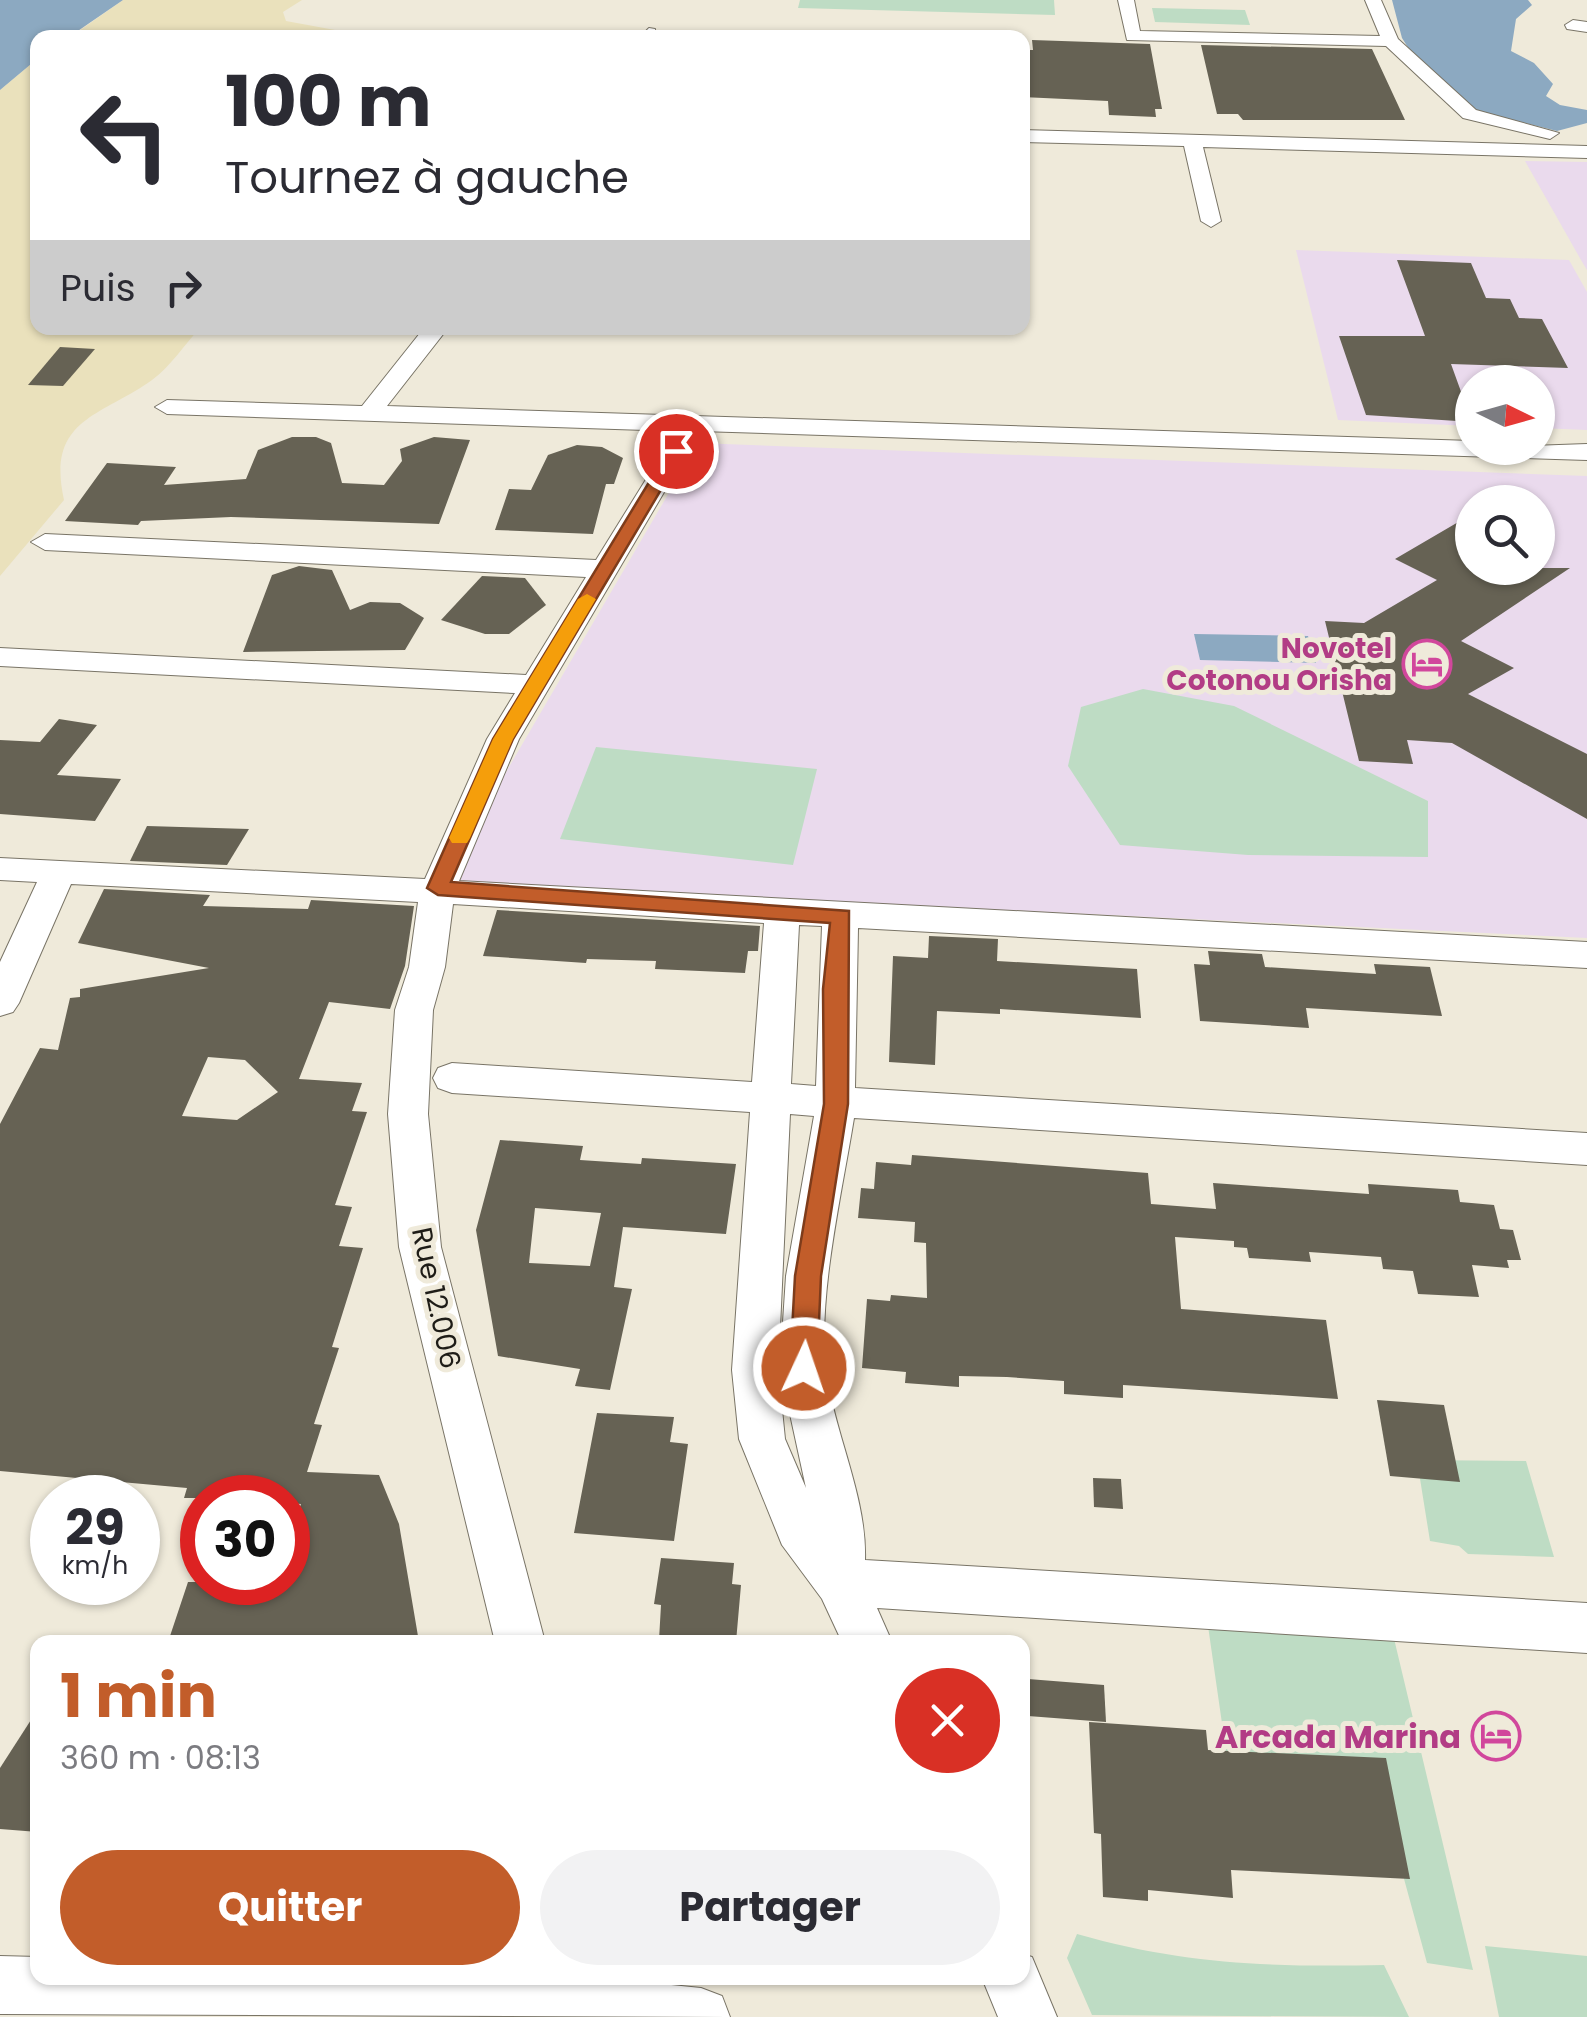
<!DOCTYPE html>
<html lang="fr">
<meta charset="utf-8">
<style>
body{margin:0;font-family:Poppins,sans-serif;background:#f2f2f3;color:#2b2b33;height:100vh;display:flex;flex-direction:column;font-size:38px;white-space:nowrap}
*{box-sizing:border-box;margin:0}
p{font-size:32px;color:#7c7c81}
.icon{flex:none;width:55px;height:55px;fill:none;stroke:currentColor;stroke-width:2;stroke-linecap:round;stroke-linejoin:round}
.map{position:relative;flex:1;overflow:hidden}
.sheet{position:absolute;left:30px;top:1635px;width:1000px;height:350px;display:flex;flex-direction:column;background:#fff;border-radius:20px;box-shadow:0 2px 8px #0004}
.sheet>*{flex:none}
.guide{position:absolute;left:30px;top:30px;width:1000px;height:305px;border-radius:20px;box-shadow:0 2px 8px #0004;background:#fff;color:#2b2b33;overflow:hidden}
.needle{width:65px;rotate:95deg}
.controls{position:absolute;left:1455px;top:365px;display:grid;gap:20px}
.controls a{display:grid;place-items:center;width:100px;height:100px;border-radius:50%;background:#fff;box-shadow:0 2px 8px #0004;font-size:50px}
.speed{position:absolute;left:30px;top:1475px;display:flex;gap:20px;font-size:50px;font-weight:700;text-align:center}
.speed>*{display:grid;place-content:center;width:130px;height:130px;border-radius:50%;background:#fff;box-shadow:0 2px 8px #0004;line-height:1}
.speed small{font-size:25px;font-weight:400}
.speed .limit{border:15px solid #d22;background:#fff;color:#111}
.pin{position:absolute;display:grid;place-items:center;width:85px;height:85px;color:#fff;margin:-42px;border:5px solid #fff;border-radius:50%;box-shadow:0 2px 10px #0007}
.me{position:absolute;width:110px;margin:-55px;rotate:3deg;stroke-linejoin:round;filter:drop-shadow(0 0 8px #0008)}
.turn{display:flex;align-items:center;gap:35px;height:210px;padding:0 30px;font-size:45px}
.turn .icon{width:130px;height:130px;stroke-width:2.5}
.turn b{display:block;font-size:70px;line-height:85px}
.then{display:flex;align-items:center;height:95px;padding:0 30px;background:#0003;gap:20px;font-size:38px}
.round{display:grid;place-items:center;flex:none;width:105px;height:105px;border-radius:52px;background:#f2f2f3}
.summary{display:flex;align-items:center;justify-content:space-between;height:170px;padding:0 30px}
h1{font-size:60px;font-weight:700;line-height:75px;color:#c25d2a}
.cta{display:flex;gap:20px;margin-top:auto;padding:20px 30px}
.cta a{flex:1;height:115px;border-radius:60px;background:#c25d2a;color:#fff;font-size:40px;font-weight:700;line-height:115px;text-align:center}
.cta a+a{background:#f2f2f3;color:#2b2b33}
.map>svg:first-child{display:block}
.commercial{fill:#eadaed;fill-rule:evenodd}
.green{fill:#bedcc4}
.sand{fill:#eae1bc}
.water{fill:#8ca9c1}
.building{fill:#666254;fill-rule:evenodd}
.lines{fill:none;stroke-linecap:round;stroke-linejoin:round}
.minor-casing{stroke:#797466;stroke-width:2}
.minor{fill:#fff;fill-rule:evenodd}
.route{fill:#c25d2a;stroke:#7e3c1b;stroke-width:2.5}
.slow{fill:#f59e0b}
.labels{text-anchor:middle;dominant-baseline:central;stroke-width:10;stroke-linejoin:round;paint-order:stroke}
.hotel-label{font-size:28px;font-weight:bold;fill:#b23c85;stroke:#efeada;text-anchor:end}
.street-label{font-size:28px;fill:#1e1c17;stroke:#efeada}
.near-hotel-label{font-size:32px;font-weight:bold;fill:#b23c85;stroke:#efeada;text-anchor:end}
</style>
<div class="map">
<svg width="1587" height="2017" viewBox="0 0 1587 2017">
<rect width="100%" height="100%" fill="#efeada"/>
<g class="commercial">
<path d="M1525 161 1587 162V270L1581 260Z"/>
<path d="M1296 250 1569 260 1587 292V430L1538 428V382H1472V426L1338 420Z"/>
<path d="M698 443 1587 476V938L461 884 453 863ZM1472 502H1538V568H1472Z"/>
</g>
<g class="green">
<path d="M800 0H1054L1055 15 798 8Z"/>
<path d="M1152 8 1245 10 1250 25 1155 22Z"/>
<path d="M1143 689 1234 706 1428 801V857L1248 855 1120 845 1068 766 1081 707Z"/>
<path d="M596 747 817 769 793 865 560 839Z"/>
<path d="M1417 1460 1526 1461 1554 1557 1468 1554 1459 1546 1430 1541Z"/>
<path d="M1207 1619 1391 1626 1473 1970 1427 1963 1389 1824 1231 1786Z"/>
<path d="M1077 1934C1185 1965 1272 1967 1384 1965L1409 2017 1092 2015 1067 1958Z"/>
<path d="M1485 1946 1587 1956V2017H1499Z"/>
</g>
<g class="sand">
<path d="M123 0H302L283 12 286 21 373 37 69 38Z"/>
<path d="M37 59 38 328H200C185 344 170 367 152 380 100 417 46 419 64 500L0 576V90Z"/>
</g>
<g class="water">
<path d="M0 0H123L69 37 38 38 37 59 0 90Z"/>
<path d="M1392 0H1528L1532 5 1516 19 1511 51 1534 63 1553 84 1546 96 1560 105 1587 110V123L1557 131 1474 110 1414 57 1402 38Z"/>
<path d="M1194 634 1308 636 1316 663 1200 660Z"/>
</g>
<g class="building">
<path d="M1032 40 1150 44 1162 109H1155L1156 117 1109 115 1108 101 1022 97V50H1033Z"/>
<path d="M1201 45 1372 49 1405 120H1243L1238 114H1217Z"/>
<path d="M1397 260 1471 263 1486 298 1510 299 1519 318 1542 319 1568 368 1451 364 1472 422 1366 415 1339 336H1425Z"/>
<path d="M60 347 95 349 63 386 28 385Z"/>
<path d="M292 437H316L331 443 342 483 384 485 402 461 400 449 434 437 470 440 439 524 231 517 141 521 138 525 65 521 107 463 176 467 164 485 246 479 258 450Z"/>
<path d="M577 445 602 447 623 458 614 484H606L593 534 495 530 509 489 531 490 548 455Z"/>
<path d="M1472 514V568H1570L1461 641 1514 668 1468 694 1587 754V819L1452 743 1407 740 1413 764 1359 761 1325 621 1364 623 1437 580 1395 559Z"/>
<path d="M299 566 332 570 350 610 370 602 400 603 424 618 405 650 243 652 272 575Z"/>
<path d="M482 576 525 578 546 605 509 634H485L441 620Z"/>
<path d="M59 719 97 725 57 775 121 779 95 821 0 814V740L40 742Z"/>
<path d="M147 826 249 829 227 865 130 861Z"/>
<path d="M104 889 210 895 203 906 308 909 311 900 414 906 405 966 390 1009 329 1002 299 1079 362 1083 352 1111 367 1112 335 1205 352 1207 339 1246 363 1248 332 1347 339 1348 314 1424 322 1425 307 1472 379 1475 399 1524 419 1642H168L188 1582H288V1540L301 1504 288 1503V1498H184L187 1488 0 1471V1124L40 1048 58 1050 70 998 80 997V989L209 968 78 943ZM208 1057 245 1060 278 1092 237 1120 182 1116Z"/>
<path d="M497 910 760 926 758 951H748L745 973 655 969 656 961 587 959 586 963 483 956Z"/>
<path d="M929 936 998 939 997 961 1137 969 1141 1018 1000 1009V1014L937 1011 935 1065 889 1062 893 956 928 958Z"/>
<path d="M1208 951 1262 954 1265 967 1376 974 1374 964 1430 967 1442 1016 1306 1008 1309 1028 1200 1021 1194 964 1210 965Z"/>
<path d="M500 1140 583 1146 580 1160 641 1164 642 1158 736 1164 726 1234 623 1227 614 1287 632 1289 610 1390 575 1386 580 1369 498 1356 476 1230ZM535 1208 601 1213 590 1266 529 1263Z"/>
<path d="M912 1155 1148 1173 1151 1204 1216 1209 1213 1183 1369 1194 1368 1184 1458 1190 1460 1202 1494 1205 1500 1229 1513 1230 1521 1260H1507L1509 1268 1472 1265 1479 1297 1418 1294 1413 1271 1383 1269 1381 1257 1309 1252 1311 1262 1249 1258 1247 1248 1234 1247V1241L1175 1237 1181 1309 1326 1320 1338 1399 1123 1385V1398L1064 1394V1381L1007 1377 959 1376V1387L905 1383 906 1372 862 1368 867 1299 890 1301 891 1295 927 1298 926 1243 914 1242 915 1222 858 1218 861 1188 874 1189 876 1162 911 1165Z"/>
<path d="M1377 1400 1444 1405 1460 1482 1390 1476Z"/>
<path d="M597 1413 674 1417 670 1442 688 1444 674 1541 574 1533Z"/>
<path d="M1093 1478 1121 1479 1123 1509 1094 1507Z"/>
<path d="M661 1558 734 1563 732 1584 741 1585 736 1642 659 1640 661 1605 654 1604Z"/>
<path d="M1028 1679 1104 1685 1106 1722 1028 1716Z"/>
<path d="M38 1709V1832L0 1829V1768Z"/>
<path d="M1089 1722 1206 1730 1208 1750 1386 1758 1410 1879 1231 1870 1233 1898 1148 1890V1901L1103 1897 1101 1834 1094 1833Z"/>
</g>
<g class="lines">
<g class="minor-casing">
<g id="minor">
<path d="M1118 0H1134L1140 31 1380 36 1365 0H1381L1398 39 1476 110 1559 133 1550 139 1463 118 1386 46 1127 40Z"/>
<path d="M1573 20 1587 22V32L1567 29 1565 25Z"/>
<path d="M649 28 655 29 656 38H639Z"/>
<path d="M1022 130 1587 146V158L1203 147 1221 221 1211 227 1201 221 1184 146 1022 142Z"/>
<path d="M424 328H448L387 406 1472 441V448L1587 444V460L700 431 519 739 459 881 1587 942V968L858 928 855 1088 1587 1133V1165L854 1118C842 1193 817 1298 826 1372 835 1435 867 1497 865 1560L1587 1603V1653L877 1608 892 1642H842L822 1599 782 1545 739 1439 732 1370 750 1112 452 1093 438 1088 433 1078 438 1068 452 1063 752 1082 764 923 453 904 445 967 433 1010 428 1114 441 1247 545 1642H495L399 1247 388 1114 395 1010 409 967 418 902 71 884 19 1003 13 1012 0 1016V962L37 882 0 880V858L425 879 487 739 515 693 0 666V648L526 675 586 577 45 550 31 542 45 534 596 560 676 431 167 414 155 407 167 400 362 406ZM799 925 822 926 816 1086 791 1084ZM790 1114 814 1116 786 1276 780 1368 806 1488 785 1439 778 1370Z"/>
<path d="M1022 1954 1032 1957 1057 2017H998L982 1978H1022Z"/>
<path d="M0 1956 38 1957V1978L612 1979 701 1988 722 1996 730 2017 0 2014Z"/>
</g>
</g>
<use href="#minor" class="minor"/>
</g>
<path class="route" d="M676 446 684 451 513 739 451 882 849 911 848 1104 821 1276 817 1368 813 1376H794L790 1368 795 1276 824 1104 823 989 830 923 438 895 427 888 493 739 668 451Z"/>
<path class="slow" d="M587 594 596 599 513 739 470 838 467 843H452L449 838 493 739 578 599Z"/>
<defs>
<g id="hotel-ring" transform="scale(2.5)"><circle r="9.5" fill="#efeada" stroke="#d1479c" stroke-width="1.5"/><path d="M-6-4.5h1.5V1H6V5H4.5V3h-9V5H-6ZM-4 0a1.8 1.8 0 1 1 3.6 0ZM.5 0V-2.5h3Q6-2.5 6 0Z" fill="#d1479c"/></g>
</defs>
<g fill-rule="evenodd">
<use href="#hotel-ring" x="1427" y="664"/>
<use href="#hotel-ring" x="1496" y="1736"/>
</g>
<g class="labels">
<g class="hotel-label">
<text x="1392" y="648">Novotel<tspan x="1392" dy="32">Cotonou Orisha</tspan></text>
</g>
<g class="street-label">
<text transform="translate(436 1298) rotate(78)">Rue 12.006</text>
</g>
<g class="near-hotel-label">
<text x="1461" y="1736">Arcada Marina</text>
</g>
</g>
</svg>
<div class="controls">
<a><svg class="needle" viewBox="-14 -14 28 28"><path d="M0-13l5 13h-10z" fill="#e53935"/><path d="M0 13l5-13h-10z" fill="#7c7c81"/></svg></a>
<a><svg class="icon" aria-label="search" viewBox="0 0 24 24"><circle cx="10" cy="10" r="6"/><path d="M15 15l6 6"/></svg></a>
</div>
<div class="speed"><div>29<small>km/h</small></div><div class="limit">30</div></div>
<div class="pin" style="left:676px;top:451px;background:#d93025"><svg class="icon" aria-label="arrive" viewBox="0 0 24 24"><path d="M6 21V4h12l-3 4 3 4H6"/></svg></div>
<svg class="me" style="left:804px;top:1368px" viewBox="-20 -20 40 40"><circle r="17" fill="#c25d2a" stroke="#fff" stroke-width="3"/><path d="M0-11L8 9 0 5-8 9z" fill="#fff"/></svg>
<div class="guide">
<div class="turn"><svg class="icon" aria-label="left" viewBox="0 0 24 24"><path d="M17 20v-9H6M10 6l-5 5 5 5"/></svg><div><b>100 m</b>Tournez à gauche</div></div>
<div class="then">Puis<svg class="icon" aria-label="right" viewBox="0 0 24 24"><path d="M7 20v-9h11M14 6l5 5-5 5"/></svg></div>
</div>
<section class="sheet">
<div class="summary"><div><h1>1 min</h1><p>360 m · 08:13</p></div><a class="round" style="background:#d93025;color:#fff"><svg class="icon" aria-label="close" viewBox="0 0 24 24"><path d="M6 6l12 12M18 6L6 18"/></svg></a></div>
<div class="cta"><a>Quitter</a><a>Partager</a></div>
</section>
</div>
